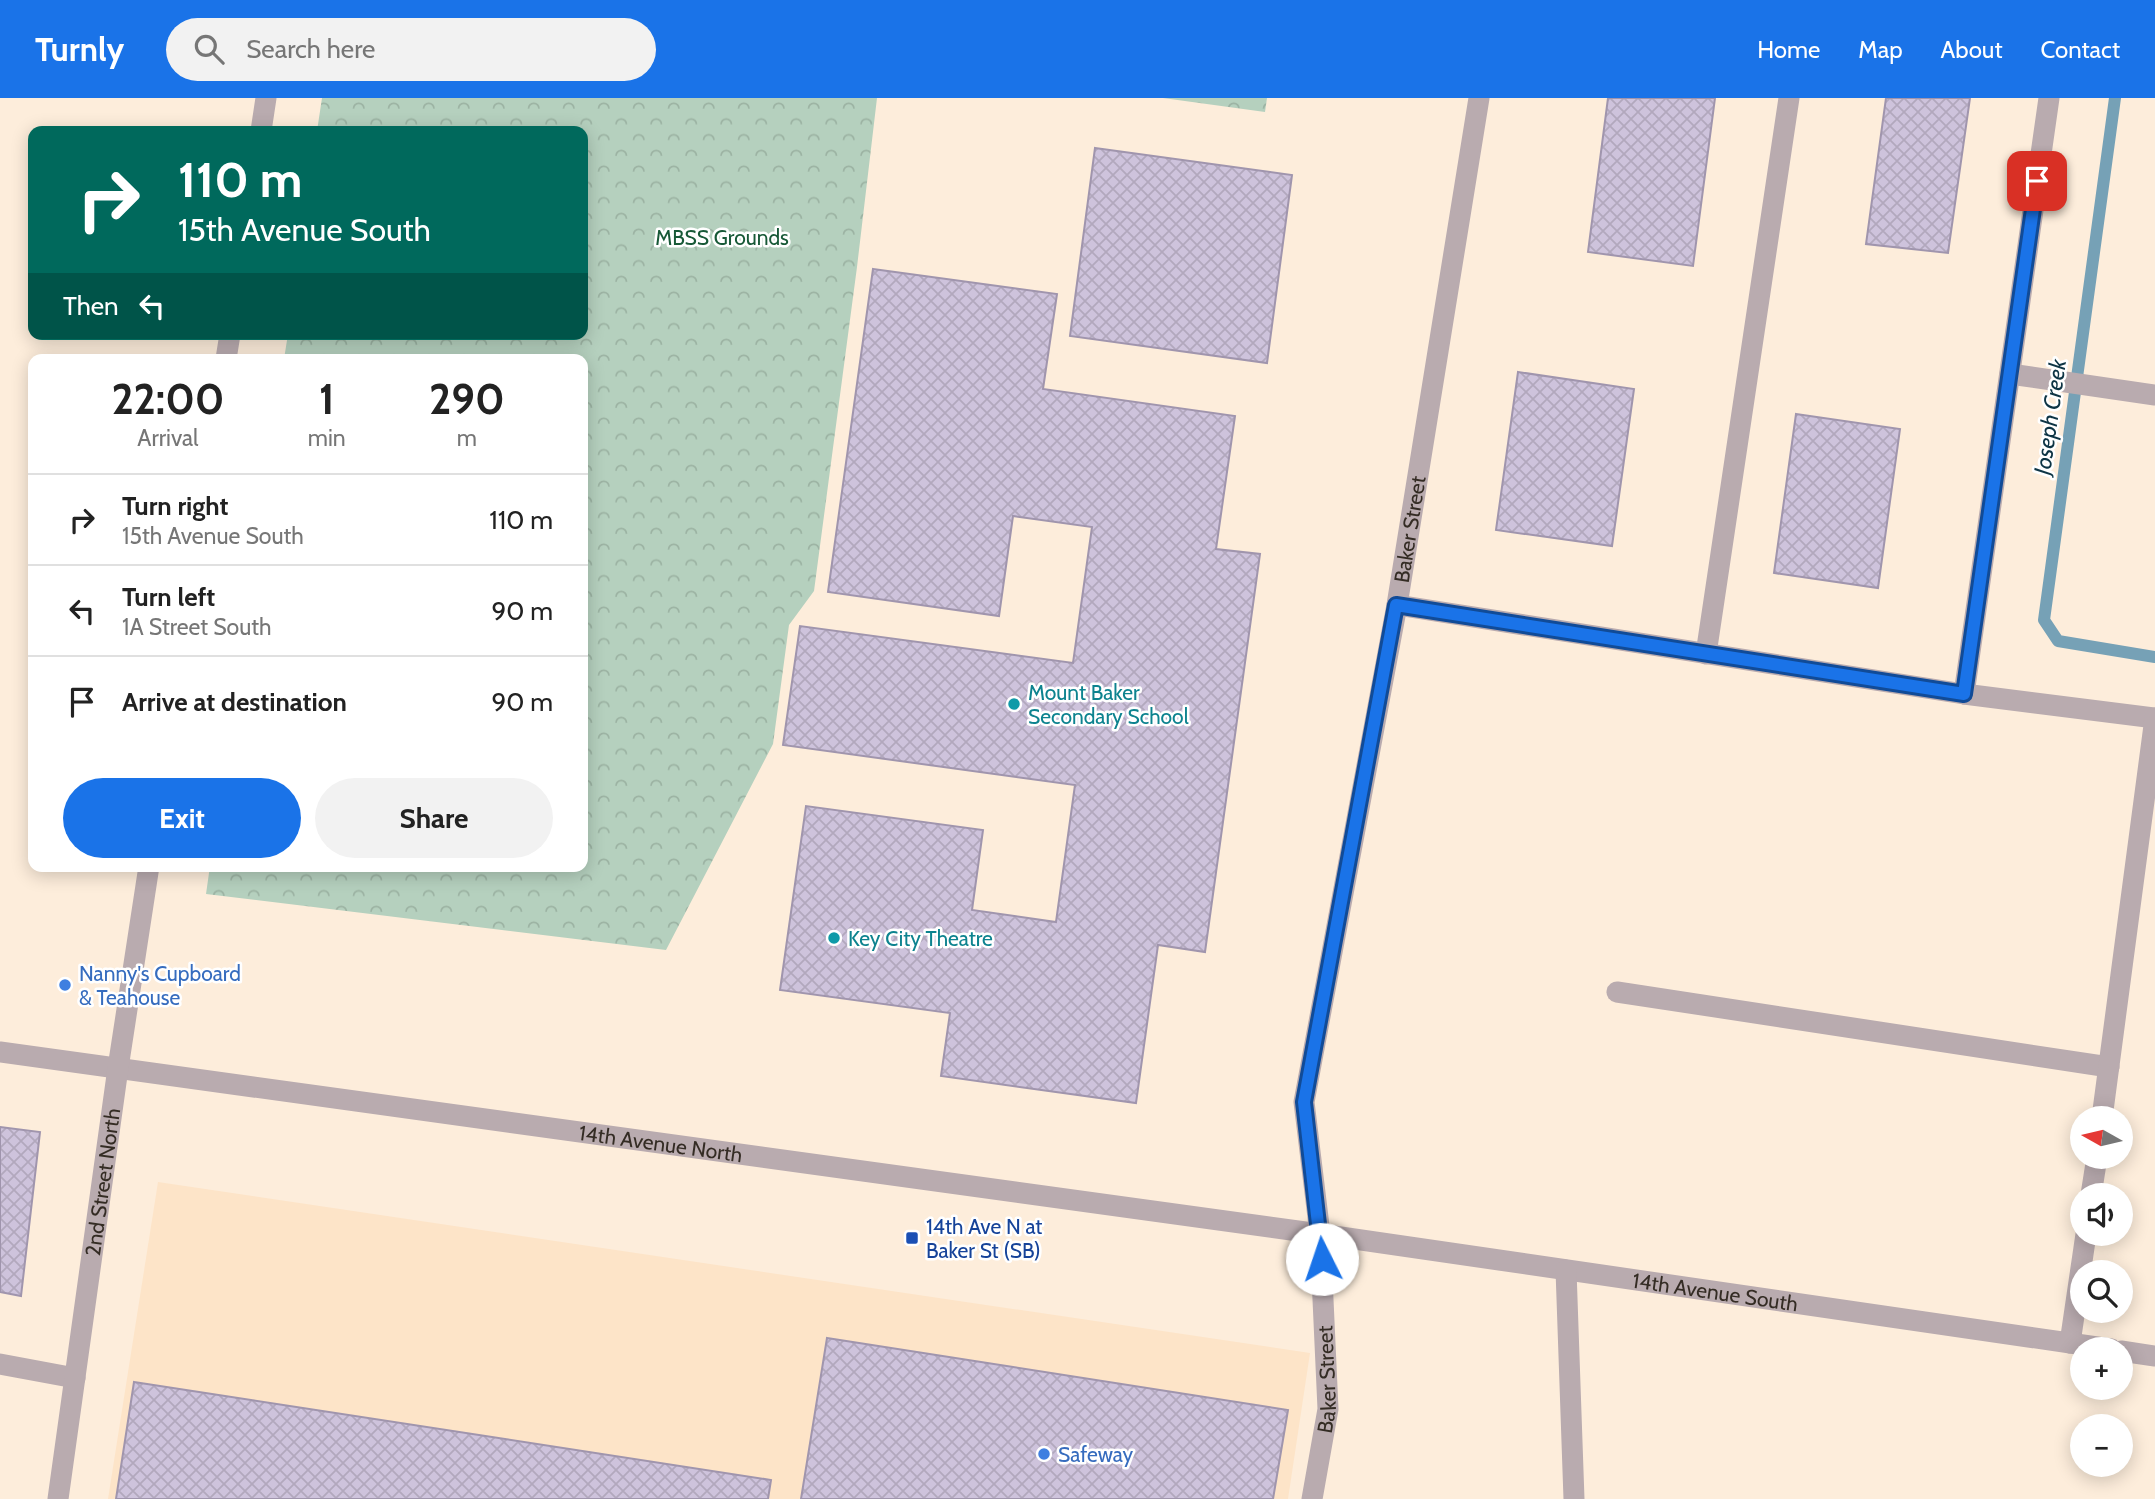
<!DOCTYPE html>
<meta charset="utf-8">
<style>
body{margin:0;font-family:Cabin,sans-serif;background:#f2f2f2;color:#222;height:100vh;display:flex;flex-direction:column;font-size:26px;white-space:nowrap}
*{box-sizing:border-box;margin:0}
p{font-size:23px;color:#767676}
.icon{flex:none;width:38px;height:38px;fill:none;stroke:currentColor;stroke-width:2;stroke-linecap:round;stroke-linejoin:round}
.map{position:relative;flex:1;overflow:hidden}
.sheet{position:absolute;left:28px;top:256px;width:560px;height:518px;display:flex;flex-direction:column;background:#fff;border-radius:14px;box-shadow:0 4px 18px #0003}
.sheet>*{flex:none}
.hud{position:absolute;left:28px;top:28px;width:560px;height:214px;border-radius:14px;box-shadow:0 4px 18px #0003;background:#00695c;color:#fff;overflow:hidden}
.needle{width:46px;rotate:278deg}
.controls{position:absolute;left:2070px;top:1008px;display:grid;gap:14px}
.controls a{display:grid;place-items:center;width:63px;height:63px;border-radius:50%;background:#fff;box-shadow:0 4px 18px #0003;font-size:35px}
.pin{position:absolute;display:grid;place-items:center;width:60px;height:60px;color:#fff;margin:-30px;border-radius:14px;box-shadow:0 4px 10px #0006}
.me{position:absolute;width:77px;margin:-38px;rotate:356deg;stroke-linejoin:round;filter:drop-shadow(0 0 5px #0008)}
.turn{display:flex;align-items:center;gap:24px;height:147px;padding:0 35px;font-size:32px}
.turn .icon{width:91px;height:91px;stroke-width:2.5}
.turn b{display:block;font-size:49px;line-height:60px}
.then{display:flex;align-items:center;height:66px;padding:0 35px;background:#0003;gap:14px;font-size:26px}
.eta{display:flex;justify-content:space-evenly;align-items:center;height:119px;text-align:center}
.eta b{font-size:42px;font-weight:700;line-height:49px}
.action{display:flex;gap:14px;margin-top:auto;padding:14px 35px}
.action a{flex:1;height:80px;border-radius:42px;background:#1a73e8;color:#fff;font-size:28px;font-weight:700;line-height:80px;text-align:center}
.action a+a{background:#f2f2f2;color:#222}
ul{padding:0;list-style:none}
li{display:flex;align-items:center;gap:21px;height:91px;padding:0 35px;border-top:2px solid #e0e0e0}
li div{flex:1}
li b{display:block;font-size:26px}
li em{font-style:normal}
header{display:flex;align-items:center;gap:42px;box-sizing:border-box;height:98px;padding:0 35px;background:#1a73e8;color:#fff}
header strong{font-size:33px}
nav{display:flex;gap:38px;margin-inline-start:auto;font-size:24px}
.search{width:490px;height:63px;background:#f2f2f2;display:flex;align-items:center;gap:18px;box-sizing:border-box;padding:0 24px;border-radius:38px;color:#767676;font-size:26px}
.map>svg:first-child{display:block}
.built{fill:#fde4c8}
.park{fill:url(#park-crowns)}
.lines{fill:none;stroke-linecap:round;stroke-linejoin:round}
.stream{stroke:#76a1b6;stroke-width:12}
.building{fill:url(#building-cross-hatch);stroke:#a095ad;stroke-width:2}
.minor{stroke:#b9abaf;stroke-width:21}
.route-casing{stroke:#114b97;stroke-width:18}
.route{stroke:#1a73e8;stroke-width:12}
.culture-dot{fill:#0f9aa8;stroke:#fff;stroke-width:2.5}
.shop-dot{fill:#3f7fe0;stroke:#fff;stroke-width:2.5}
.transit-dot{fill:#1a4fb4;stroke:#fff;stroke-width:2.5}
.labels{text-anchor:middle;dominant-baseline:central;stroke-width:5;stroke-linejoin:round;paint-order:stroke}
.park-label{font-size:21px;fill:#175937;stroke:#fff}
.street-label{font-size:21px;fill:#342c24;stroke:#fff}
.culture-label{font-size:21px;fill:#0d838f;stroke:#fff;text-anchor:start}
.shop-label{font-size:21px;fill:#366cbe;stroke:#fff;text-anchor:start}
.transit-label{font-size:21px;fill:#164399;stroke:#fff;text-anchor:start}
.water-label{font-size:23px;font-style:italic;fill:#0d3444;stroke:#fff}
</style>
<header>
<strong>Turnly</strong>
<div class="search"><svg class="icon" aria-label="search" viewBox="0 0 24 24"><circle cx="10" cy="10" r="6"/><path d="M15 15l6 6"/></svg>Search here</div>
<nav><a>Home</a><a>Map</a><a>About</a><a>Contact</a></nav>
</header>
<div class="map">
<svg width="2155" height="1401" viewBox="0 0 2155 1401">
<defs>
<pattern id="park-crowns" width="20" height="18" patternUnits="userSpaceOnUse" patternTransform="scale(1.75)"><rect width="20" height="18" fill="#b5d0be"/><path d="M2 6a3 3 0 1 1 6 0M12 15a3 3 0 1 1 6 0" fill="none" stroke="#9cb3a3"/></pattern>
<pattern id="building-cross-hatch" width="8" height="8" patternUnits="userSpaceOnUse" patternTransform="scale(1.75)"><rect width="8" height="8" fill="#cec3dc"/><path d="M0 0l8 8M0 8l8-8" fill="none" stroke="#b2a8bd"/></pattern>
</defs>
<rect width="100%" height="100%" fill="#fdeddb"/>
<path class="built" d="M158 1084 1310 1255 1288 1401H108Z"/>
<g class="park">
<path d="M322 0H877L857 169 814 493 789 527 773 646 666 852 206 796 210 768H583V261H284L288 236H583V33H317Z"/>
<path d="M1163 0H1267L1265 14Z"/>
</g>
<g class="lines">
<path class="stream" d="M2115 0 2044 522 2058 543 2155 559"/>
</g>
<g class="building">
<path d="M1608 0H1715L1693 168 1588 154Z"/>
<path d="M1886 0H1970L1948 155 1866 146Z"/>
<path d="M1095 50 1292 77 1267 265 1070 238Z"/>
<path d="M873 171 1057 196 1043 291 1235 318 1216 451 1260 456 1205 854 1158 847 1136 1005 941 978 950 915 780 892 806 708 983 732 972 812 1056 824 1075 687 783 647 800 528 1073 565 1092 429 1013 418 999 518 828 494Z"/>
<path d="M1518 274 1634 291 1612 448 1496 432Z"/>
<path d="M1796 316 1900 331 1878 490 1774 475Z"/>
<path d="M0 1029 40 1034 21 1198 0 1194Z"/>
<path d="M827 1240 1288 1312 1273 1401H801Z"/>
<path d="M134 1284 771 1382 768 1401H116Z"/>
</g>
<g class="lines">
<g class="minor">
<path d="M261 33 266 0"/>
<path d="M226 261 230 236"/>
<path d="M2010 276 2155 297"/>
<path d="M1397 507 1964 596 2155 620"/>
<path d="M1706 556 1789 0"/>
<path d="M1964 596 2049 0"/>
<path d="M1617 894 2109 969"/>
<path id="s1" d="M0 954 1320 1136 2111 1251"/>
<path d="M2102 1020 2155 620"/>
<path d="M2091 1097 2097 1059"/>
<path d="M1566 1172 1574 1401"/>
<path d="M2070 1245 2086 1136"/>
<path d="M2121 1253 2155 1258"/>
<path d="M0 1266 75 1280"/>
<path id="s2" d="M58 1401 118 970 149 768"/>
<path id="s3" d="M1312 1401 1328 1311 1320 1136 1304 1004 1397 507 1479 0"/>
</g>
</g>
<g class="lines">
<g class="route-casing">
<path id="route" d="M1322 1161 1304 1004 1396 507 1964 596 2037 83"/>
</g>
<use href="#route" class="route"/>
</g>
<g class="culture-dot">
<circle cx="1014" cy="606" r="7"/>
<circle cx="834" cy="840" r="7"/>
</g>
<g class="shop-dot">
<circle cx="65" cy="887" r="7"/>
<circle cx="1044" cy="1356" r="7"/>
</g>
<rect class="transit-dot" x="905" y="1133" width="14" height="14" rx="3.5"/>
<g class="labels">
<g class="park-label">
<text x="722" y="139">MBSS Grounds</text>
</g>
<g class="street-label">
<text stroke="none"><textPath href="#s3" startOffset="982">Baker Street</textPath></text>
<text stroke="none"><textPath href="#s1" startOffset="667">14th Avenue North</textPath></text>
<text stroke="none"><textPath href="#s2" startOffset="320">2nd Street North</textPath></text>
<text stroke="none"><textPath href="#s1" startOffset="1732">14th Avenue South</textPath></text>
<text stroke="none"><textPath href="#s3" startOffset="121">Baker Street</textPath></text>
</g>
<g class="culture-label">
<text x="1028" y="594">Mount Baker<tspan x="1028" dy="24">Secondary School</tspan></text>
<text x="848" y="840">Key City Theatre</text>
</g>
<g class="shop-label">
<text x="79" y="875">Nanny's Cupboard<tspan x="79" dy="24">&amp; Teahouse</tspan></text>
<text x="1058" y="1356">Safeway</text>
</g>
<g class="transit-label">
<text x="926" y="1128">14th Ave N at<tspan x="926" dy="24">Baker St (SB)</tspan></text>
</g>
<g class="water-label">
<text transform="translate(2050 319) rotate(-82)">Joseph Creek</text>
</g>
</g>
</svg>
<div class="controls">
<a><svg class="needle" viewBox="-14 -14 28 28"><path d="M0-13l5 13h-10z" fill="#e53935"/><path d="M0 13l5-13h-10z" fill="#767676"/></svg></a>
<a><svg class="icon" aria-label="sound" viewBox="0 0 24 24"><path d="M4 9h4l5-4v14l-5-4H4zM17 9q2 3 0 6"/></svg></a>
<a><svg class="icon" aria-label="search" viewBox="0 0 24 24"><circle cx="10" cy="10" r="6"/><path d="M15 15l6 6"/></svg></a>
<a>+</a>
<a>−</a>
</div>
<div class="pin" style="left:2037px;top:83px;background:#d93025"><svg class="icon" aria-label="arrive" viewBox="0 0 24 24"><path d="M6 21V4h12l-3 4 3 4H6"/></svg></div>
<svg class="me" style="left:1322px;top:1161px" viewBox="-20 -20 40 40"><circle r="19" fill="#fff"/><path d="M0-13L10 11 0 6-10 11z" fill="#1a73e8"/></svg>
<div class="hud">
<div class="turn"><svg class="icon" aria-label="right" viewBox="0 0 24 24"><path d="M7 20v-9h11M14 6l5 5-5 5"/></svg><div><b>110 m</b>15th Avenue South</div></div>
<div class="then">Then<svg class="icon" aria-label="left" viewBox="0 0 24 24"><path d="M17 20v-9H6M10 6l-5 5 5 5"/></svg></div>
</div>
<section class="sheet">
<div class="eta">
<div><b>22:00</b><p>Arrival</p></div>
<div><b>1</b><p>min</p></div>
<div><b>290</b><p>m</p></div>
</div>
<ul>
<li><svg class="icon" aria-label="right" viewBox="0 0 24 24"><path d="M7 20v-9h11M14 6l5 5-5 5"/></svg><div><b>Turn right</b><p>15th Avenue South</p></div><em>110 m</em></li>
<li><svg class="icon" aria-label="left" viewBox="0 0 24 24"><path d="M17 20v-9H6M10 6l-5 5 5 5"/></svg><div><b>Turn left</b><p>1A Street South</p></div><em>90 m</em></li>
<li><svg class="icon" aria-label="arrive" viewBox="0 0 24 24"><path d="M6 21V4h12l-3 4 3 4H6"/></svg><div><b>Arrive at destination</b></div><em>90 m</em></li>
</ul>
<div class="action"><a>Exit</a><a>Share</a></div>
</section>
</div>
